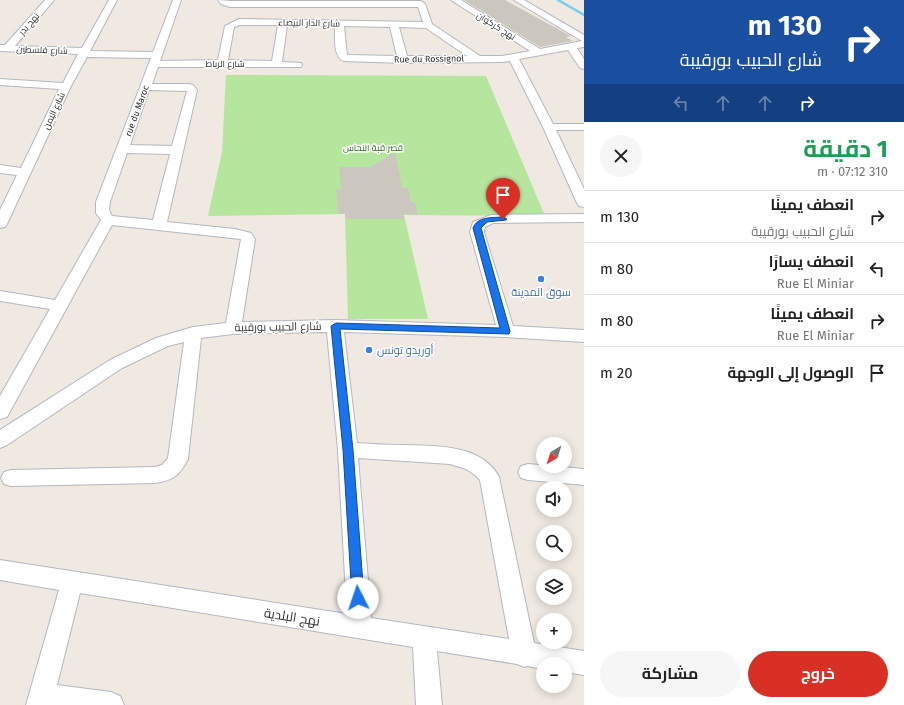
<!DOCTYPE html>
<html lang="ar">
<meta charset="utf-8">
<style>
body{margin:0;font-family:"Fira Sans",Cairo,sans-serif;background:#f6f6f6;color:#222;direction:rtl;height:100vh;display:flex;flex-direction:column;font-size:15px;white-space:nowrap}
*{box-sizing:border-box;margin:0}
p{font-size:13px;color:#767676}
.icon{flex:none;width:22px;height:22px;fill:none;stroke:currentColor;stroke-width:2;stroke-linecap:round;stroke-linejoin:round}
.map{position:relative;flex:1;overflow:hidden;direction:ltr}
.details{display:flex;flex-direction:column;background:#fff;width:320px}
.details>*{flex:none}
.hud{background:#1a4fa0;color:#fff;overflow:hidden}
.needle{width:26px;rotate:218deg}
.fabs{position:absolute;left:536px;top:437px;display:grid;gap:8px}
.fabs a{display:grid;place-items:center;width:36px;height:36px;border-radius:50%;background:#fff;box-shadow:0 2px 10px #0003;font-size:20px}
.pin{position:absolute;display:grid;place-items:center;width:34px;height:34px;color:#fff;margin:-41px -17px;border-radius:50% 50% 50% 0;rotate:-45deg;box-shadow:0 0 4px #0007}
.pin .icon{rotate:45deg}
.me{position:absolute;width:44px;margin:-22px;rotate:356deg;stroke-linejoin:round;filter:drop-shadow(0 0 3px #0008)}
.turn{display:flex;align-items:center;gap:14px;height:84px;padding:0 16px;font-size:18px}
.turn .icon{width:52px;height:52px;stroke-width:2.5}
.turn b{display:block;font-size:28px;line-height:34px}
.lanes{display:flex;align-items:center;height:38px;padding:0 16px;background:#0003;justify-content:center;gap:20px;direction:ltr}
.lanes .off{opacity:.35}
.round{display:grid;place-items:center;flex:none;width:42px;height:42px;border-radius:21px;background:#f6f6f6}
.headline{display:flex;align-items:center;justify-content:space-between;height:68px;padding:0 16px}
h1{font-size:24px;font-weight:700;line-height:30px;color:#1e9e55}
.cta{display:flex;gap:8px;margin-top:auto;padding:8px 16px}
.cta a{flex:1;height:46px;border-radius:24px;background:#d93025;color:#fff;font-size:16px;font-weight:700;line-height:46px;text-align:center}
.cta a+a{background:#f6f6f6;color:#222}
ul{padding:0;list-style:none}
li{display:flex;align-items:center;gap:12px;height:52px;padding:0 16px;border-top:1px solid #e0e0e0}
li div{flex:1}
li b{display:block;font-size:15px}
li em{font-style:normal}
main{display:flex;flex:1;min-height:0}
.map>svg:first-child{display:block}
.green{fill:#b6e59e}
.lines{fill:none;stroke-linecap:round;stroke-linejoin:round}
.stream{stroke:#75cff0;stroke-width:2.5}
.building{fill:#cbc7bf}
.minor-casing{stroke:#b4b7c1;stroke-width:2}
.minor{fill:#fff;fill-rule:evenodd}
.route{fill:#1a73e8;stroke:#114b97}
.shop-dot{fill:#3f7fe0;stroke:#fff;stroke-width:1.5}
.labels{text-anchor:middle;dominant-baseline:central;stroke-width:3;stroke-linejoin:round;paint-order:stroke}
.far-street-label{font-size:9px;fill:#2e2e2e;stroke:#fff}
.far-park-label{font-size:9px;fill:#2c6e1b;stroke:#fff}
.shop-label{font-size:11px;fill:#366cbe;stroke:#fff}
.street-label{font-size:11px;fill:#2e2e2e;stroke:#fff}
.near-street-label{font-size:13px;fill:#2e2e2e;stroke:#fff}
</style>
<main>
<section class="details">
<div class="hud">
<div class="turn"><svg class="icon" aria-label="right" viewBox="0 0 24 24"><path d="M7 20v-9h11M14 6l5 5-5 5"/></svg><div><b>130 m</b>شارع الحبيب بورقيبة</div></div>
<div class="lanes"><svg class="icon off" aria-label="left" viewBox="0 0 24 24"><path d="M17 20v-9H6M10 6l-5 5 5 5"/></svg><svg class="icon off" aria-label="ahead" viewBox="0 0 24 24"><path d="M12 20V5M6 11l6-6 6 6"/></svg><svg class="icon off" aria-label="ahead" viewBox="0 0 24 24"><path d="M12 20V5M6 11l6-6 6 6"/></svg><svg class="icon" aria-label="right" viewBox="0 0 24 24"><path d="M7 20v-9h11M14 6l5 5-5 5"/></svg></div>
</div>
<div class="headline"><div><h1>1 دقيقة</h1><p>310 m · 07:12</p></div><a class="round"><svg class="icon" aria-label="close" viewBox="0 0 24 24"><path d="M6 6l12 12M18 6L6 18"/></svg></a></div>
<ul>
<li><svg class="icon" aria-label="right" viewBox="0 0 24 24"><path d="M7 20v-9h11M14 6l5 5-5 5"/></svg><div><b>انعطف يمينًا</b><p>شارع الحبيب بورقيبة</p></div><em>130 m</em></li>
<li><svg class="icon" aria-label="left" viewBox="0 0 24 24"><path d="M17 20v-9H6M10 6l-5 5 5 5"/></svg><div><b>انعطف يسارًا</b><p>Rue El Miniar</p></div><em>80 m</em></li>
<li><svg class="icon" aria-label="right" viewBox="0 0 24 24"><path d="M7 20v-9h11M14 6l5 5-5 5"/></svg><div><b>انعطف يمينًا</b><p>Rue El Miniar</p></div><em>80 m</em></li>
<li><svg class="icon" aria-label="arrive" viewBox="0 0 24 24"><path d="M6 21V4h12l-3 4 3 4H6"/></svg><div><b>الوصول إلى الوجهة</b></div><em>20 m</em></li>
</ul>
<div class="cta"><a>خروج</a><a>مشاركة</a></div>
</section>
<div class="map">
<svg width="584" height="705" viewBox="0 0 584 705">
<rect width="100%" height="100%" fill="#efe9e1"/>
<path class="green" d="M226 75 486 76 545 216 404 215 428 319H348L345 214 208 216 222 152Z"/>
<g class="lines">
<path class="stream" d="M558 0 584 15"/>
</g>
<g class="building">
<path d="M464 0H505L569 35 571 36 566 37 573 41 540 47Z"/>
<path d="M395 152 402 188H408L411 202H415L418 215 403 214 404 219H346L345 214H338L336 189H341L339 167H371Z"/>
</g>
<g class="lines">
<g class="minor-casing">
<g id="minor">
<path d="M45 0H54L15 46 82 48 109 0H117L90 51 153 52 173 0H181L160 61 218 60 225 26 239 19 423 22 418 7H230L221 4 218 0 231 1H421L425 4 432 24 480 56H502L530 51 451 0H461L540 49 582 41 514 0H524L584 35V47L577 48 584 59V69L580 68 568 50 519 59 553 124H584V130H556L584 189V207L579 206 577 203 543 127 510 61 502 62 403 63 344 61C333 58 335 36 335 26L287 25 282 62 301 63 302 65 301 67H158L152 84H189L193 85 197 90 167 222 235 229 251 233 255 239 242 322 335 320 496 325 470 232 473 222 491 215 584 214V222L493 223 485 227 484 232 513 326 584 330V342L506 337 344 332 357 443C372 444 388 445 404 445 435 446 482 444 499 477L534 643 584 651V675L565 672V664H543V669L527 666 524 667 517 664 437 651 442 705H416L413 647 80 593 57 685 111 692 120 696 124 705H26L59 590 0 580V560L347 614 338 450 327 332 233 334 201 338 188 459C179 476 174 480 155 483L11 486 4 484 1 478 4 472 11 470 155 467 162 465 168 458 184 342 168 346 122 368 7 445 0 448V430L110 360 156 338 193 327 226 323 241 239 112 225 7 417 0 419V396L50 309 0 301V291L55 300 101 220 96 213V202L151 58 87 57 71 86 7 224 5 227 0 228V210L17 175 0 173V165L21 168 59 89 0 85V79L63 83 78 54 0 51V45H5ZM240 25H278L272 61 228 60 234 27ZM344 26 390 27 397 56 347 55ZM399 27 426 28 467 56H407ZM149 90 187 91 172 146 130 145ZM127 153 170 154 153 220 112 216 109 210 110 202ZM358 458 450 464 466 469 475 475 480 480 509 639 371 618Z"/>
<path d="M528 464 584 469V485L528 480 521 478 518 472 521 466Z"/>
</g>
</g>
<use href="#minor" class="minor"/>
</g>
<path class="route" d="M503 217 507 219 506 220 487 222 481 228 510 331 509 334 340 329 353 450 364 598 362 602 358 604 353 602 352 598 343 450 331 326 336 323 500 328 473 228C478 216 492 218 503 217Z"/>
<g class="shop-dot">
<circle cx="541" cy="279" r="4"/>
<circle cx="369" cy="350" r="4"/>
</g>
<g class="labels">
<g class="far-street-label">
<text transform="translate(309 23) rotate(1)">شارع الدار البيضاء</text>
<text transform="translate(29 24) rotate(-49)">نهج بدر</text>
<text transform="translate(496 26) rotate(32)">نهج كركوان</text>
<text transform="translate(42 50) rotate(2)">شارع فلسطين</text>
<text transform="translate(429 59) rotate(-1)">Rue du Rossignol</text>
<text x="225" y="64">شارع الرباط</text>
<text transform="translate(54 111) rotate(-65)">شارع اليمن</text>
<text transform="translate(137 111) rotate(-70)">rue du Maroc</text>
</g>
<g class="far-park-label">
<text x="373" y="148">قصر قبة النحاس</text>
</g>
<g class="shop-label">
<text x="541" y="292">سوق المدينة</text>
<text x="377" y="350" text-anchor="start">أوريدو تونس</text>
</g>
<g class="street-label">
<text transform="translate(278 327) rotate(-1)">شارع الحبيب بورقيبة</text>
</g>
<g class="near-street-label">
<text transform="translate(292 617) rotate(9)">نهج البلدية</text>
</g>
</g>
</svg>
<div class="fabs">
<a><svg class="needle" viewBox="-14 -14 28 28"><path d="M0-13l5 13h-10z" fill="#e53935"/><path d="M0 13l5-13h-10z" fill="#767676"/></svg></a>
<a><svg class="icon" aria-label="sound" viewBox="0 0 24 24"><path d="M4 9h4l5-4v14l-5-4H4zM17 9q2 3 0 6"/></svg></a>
<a><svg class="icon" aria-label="search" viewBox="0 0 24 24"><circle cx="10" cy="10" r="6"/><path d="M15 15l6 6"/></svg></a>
<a><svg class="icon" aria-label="layers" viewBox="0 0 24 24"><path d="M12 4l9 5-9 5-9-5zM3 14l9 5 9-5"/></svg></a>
<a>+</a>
<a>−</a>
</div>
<div class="pin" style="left:503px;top:219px;background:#d93025"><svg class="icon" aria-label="arrive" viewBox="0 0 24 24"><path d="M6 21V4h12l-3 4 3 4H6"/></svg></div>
<svg class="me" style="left:358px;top:598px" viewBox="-20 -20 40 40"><circle r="19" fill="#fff"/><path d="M0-13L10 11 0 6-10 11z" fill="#1a73e8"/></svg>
</div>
</main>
